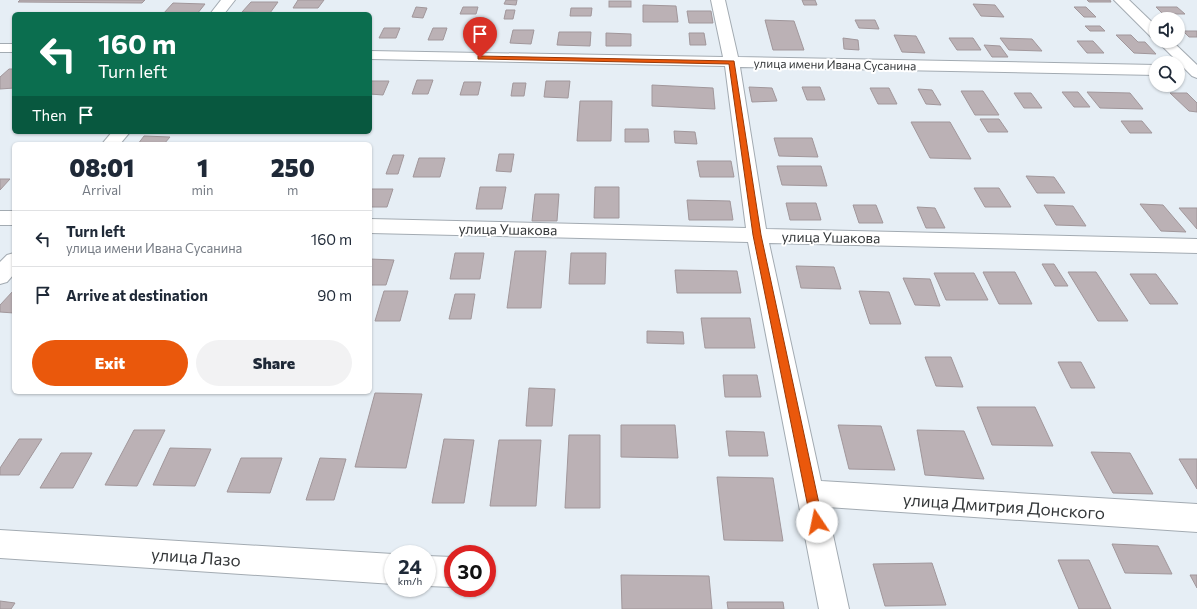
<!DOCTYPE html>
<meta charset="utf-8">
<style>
body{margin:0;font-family:Commissioner,sans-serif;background:#f2f2f3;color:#1f2937;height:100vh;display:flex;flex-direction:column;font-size:15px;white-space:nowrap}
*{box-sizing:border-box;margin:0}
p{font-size:13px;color:#747a83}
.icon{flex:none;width:22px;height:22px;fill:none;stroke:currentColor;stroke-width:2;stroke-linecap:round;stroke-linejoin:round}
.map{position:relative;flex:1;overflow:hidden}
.details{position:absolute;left:12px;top:142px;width:360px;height:252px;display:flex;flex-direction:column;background:#fff;border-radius:6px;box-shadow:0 1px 3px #0004}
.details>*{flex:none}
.banner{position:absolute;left:12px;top:12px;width:360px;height:122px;border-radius:6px;box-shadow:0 1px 3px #0004;background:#0b6e4f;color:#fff;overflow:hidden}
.fabs{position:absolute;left:1149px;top:12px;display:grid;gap:8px}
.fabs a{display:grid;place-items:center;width:36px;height:36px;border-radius:50%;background:#fff;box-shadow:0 1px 3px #0004;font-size:20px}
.speed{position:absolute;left:384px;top:545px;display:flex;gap:8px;font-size:20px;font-weight:700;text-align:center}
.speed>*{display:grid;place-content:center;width:52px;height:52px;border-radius:50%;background:#fff;box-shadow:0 1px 3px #0004;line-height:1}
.speed small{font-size:10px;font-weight:400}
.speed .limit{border:6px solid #d22;background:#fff;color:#111}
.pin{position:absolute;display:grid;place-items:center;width:34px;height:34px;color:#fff;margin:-41px -17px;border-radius:50% 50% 50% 0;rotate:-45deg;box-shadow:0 0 4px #0007}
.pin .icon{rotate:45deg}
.me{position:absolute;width:44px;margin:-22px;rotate:349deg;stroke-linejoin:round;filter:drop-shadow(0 0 3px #0008)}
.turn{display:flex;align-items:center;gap:14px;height:84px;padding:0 20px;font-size:18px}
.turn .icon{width:52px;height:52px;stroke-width:2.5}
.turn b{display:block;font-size:28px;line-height:34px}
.then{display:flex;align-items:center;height:38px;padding:0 20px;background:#0003;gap:8px;font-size:15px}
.eta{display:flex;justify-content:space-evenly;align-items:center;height:68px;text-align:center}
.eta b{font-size:24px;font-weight:800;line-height:28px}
.primary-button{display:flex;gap:8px;margin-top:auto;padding:8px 20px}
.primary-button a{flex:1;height:46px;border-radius:24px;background:#ea580c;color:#fff;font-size:16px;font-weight:800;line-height:46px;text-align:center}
.primary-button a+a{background:#f2f2f3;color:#1f2937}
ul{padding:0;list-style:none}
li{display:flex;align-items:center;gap:12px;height:56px;padding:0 20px;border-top:1px solid #e0e1e3}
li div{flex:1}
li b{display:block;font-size:15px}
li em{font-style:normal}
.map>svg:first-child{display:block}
.building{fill:#bbb1b5;stroke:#a1979b}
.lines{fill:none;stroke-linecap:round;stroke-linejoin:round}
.minor-casing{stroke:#a3abb2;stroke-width:2}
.minor{fill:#fff;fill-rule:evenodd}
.route{fill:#ea580c;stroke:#983908}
.labels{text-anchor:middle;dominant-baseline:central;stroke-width:4;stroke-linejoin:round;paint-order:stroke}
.far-street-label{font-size:12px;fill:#343739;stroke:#fff}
.street-label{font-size:14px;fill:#343739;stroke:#fff}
.near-street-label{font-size:17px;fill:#343739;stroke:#fff}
</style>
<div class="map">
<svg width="1197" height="609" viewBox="0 0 1197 609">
<rect width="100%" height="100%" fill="#e6eef5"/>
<g class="building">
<path d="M20 0H145L142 3 18 2Z"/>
<path d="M298 0H324L318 8H293Z"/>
<path d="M506 0H517L516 5 504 4Z"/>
<path d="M802 0H815L817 5H804Z"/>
<path d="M1087 0H1110L1111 2H1089Z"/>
<rect x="609" y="1" width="22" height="6"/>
<path d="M251 2H278L270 13 242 12Z"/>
<path d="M173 3 205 4 197 14H163Z"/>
<path d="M973 4 995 5 1004 17 981 16Z"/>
<path d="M643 5 676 6 678 22H643Z"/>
<path d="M416 7 427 8 423 18 412 17Z"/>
<path d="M463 7H478L476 14H460Z"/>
<path d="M1074 7H1086L1096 17H1084Z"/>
<path d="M1156 7H1177L1185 14H1163Z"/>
<path d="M571 8H592L591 16H570Z"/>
<path d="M506 10H515L513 19H504Z"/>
<path d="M687 11H711L713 23H689Z"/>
<path d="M765 20 794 21 804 50H773Z"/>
<path d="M855 20H875L879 29 859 28Z"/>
<path d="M1085 26H1100L1105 31H1090Z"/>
<path d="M384 28H400L396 38H379Z"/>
<path d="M433 28H447L443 40H428Z"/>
<path d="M513 30H534L531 44 510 43Z"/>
<path d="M1183 31H1197V37H1189Z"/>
<path d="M559 32H591L590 46 557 45Z"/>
<path d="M606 33 631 34V46H606Z"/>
<path d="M689 33H704L706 45H690Z"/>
<path d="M894 35 916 36 925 53 902 52Z"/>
<path d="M1116 35H1131L1138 42H1145L1156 54 1134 53Z"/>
<path d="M843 38 858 40 859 50 844 49Z"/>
<path d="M949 38H973L981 50H957Z"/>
<path d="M1000 38 1032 39 1042 51 1009 50Z"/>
<path d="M1077 41H1093L1104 53H1087Z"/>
<path d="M984 45 1000 46 1008 57H992Z"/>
<path d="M9 69H14V88L0 89V77Z"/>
<path d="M417 80H433L428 94H412Z"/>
<path d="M370 81H389L383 95 370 94Z"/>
<path d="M546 81H570L568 98 544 97Z"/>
<path d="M464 82H481L478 95H460Z"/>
<path d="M513 83H526L524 96H511Z"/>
<path d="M652 85 713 88 715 109 652 106Z"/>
<path d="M749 87 772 88 777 101 752 102Z"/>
<path d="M802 87H820L825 100H807Z"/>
<path d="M870 88H889L897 104H878Z"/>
<path d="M918 89 932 90 941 105 926 104Z"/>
<path d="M961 91H983L999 115H975Z"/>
<path d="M1062 92H1078L1090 107H1074Z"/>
<path d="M1087 92 1130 93 1143 109 1100 108Z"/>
<path d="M1014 93H1031L1042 108H1024Z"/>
<path d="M1170 93H1187L1197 103V112L1189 111Z"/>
<path d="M580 101H612L611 141H577Z"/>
<path d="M980 119H999L1008 132H988Z"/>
<path d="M1121 121H1142L1152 133H1130Z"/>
<path d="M911 122H950L971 159 930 158Z"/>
<path d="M625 129H648L649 142H625Z"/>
<path d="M674 131 695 132 697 144 675 143Z"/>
<path d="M144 136 170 137 164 144H138Z"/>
<path d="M774 138H812L818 157 779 156Z"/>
<path d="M499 154H514L511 172 496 171Z"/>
<path d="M393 155H404L398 174H386Z"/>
<path d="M419 158H445L440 177H413Z"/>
<path d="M697 161H731L734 177H700Z"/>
<path d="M777 166H821L827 186 782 185Z"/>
<path d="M1026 176 1054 177 1065 193H1037Z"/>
<path d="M0 179H10L0 190Z"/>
<path d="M480 187H506L502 209H476Z"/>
<path d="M595 187H619V218H594Z"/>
<path d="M974 188H999L1011 207H985Z"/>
<path d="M371 189H393L387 207H370Z"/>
<path d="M535 194H559L557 221H532Z"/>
<path d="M687 200 730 201 733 220H689Z"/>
<path d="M786 203H816L821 220H790Z"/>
<path d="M1140 204 1163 205 1186 232 1161 231Z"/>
<path d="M853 205H876L883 223H859Z"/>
<path d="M1044 205 1073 206 1086 226 1056 225Z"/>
<path d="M917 207 935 208 945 228H926Z"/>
<path d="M1179 208H1197V229Z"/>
<path d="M515 251H546L541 308H507Z"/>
<path d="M455 253H484L480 279H450Z"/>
<path d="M571 253H606L605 284H569Z"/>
<path d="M370 259 394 260 386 285H370Z"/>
<path d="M1042 264H1054L1068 286H1055Z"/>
<path d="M796 266 834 267 841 289 801 288Z"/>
<path d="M675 270 737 271 741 293H677Z"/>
<path d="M983 272H1015L1032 304H999Z"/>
<path d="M1068 272H1096L1128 321H1098Z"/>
<path d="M934 273H974L988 300H946Z"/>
<path d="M1130 274H1156L1178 304H1150Z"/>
<path d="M903 278 930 279 940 306 915 305Z"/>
<path d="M14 290V313L0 312V305Z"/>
<path d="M384 291H408L400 321H375Z"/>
<path d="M859 291 889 292 901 324H870Z"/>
<path d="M455 294H475L471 319H449Z"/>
<path d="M701 318H750L755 348H705Z"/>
<path d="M647 331 683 332 684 344 647 343Z"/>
<path d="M925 357H951L963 387 936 386Z"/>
<path d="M1058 362H1081L1095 388H1071Z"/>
<path d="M723 375H757L761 397H725Z"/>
<path d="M529 388 555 389 552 426H526Z"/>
<path d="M375 393 422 394 406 468 355 467Z"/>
<path d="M977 407H1035L1053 446 992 445Z"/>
<path d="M621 425H675L678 458 621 457Z"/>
<path d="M838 425 881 426 895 470 849 469Z"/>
<path d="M134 430H165L137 486 105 485Z"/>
<path d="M917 430 964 431 984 479 925 475Z"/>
<path d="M726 431 764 432 768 456H729Z"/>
<path d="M569 435H600V508H565Z"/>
<path d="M19 439H42L19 475H0V468Z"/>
<path d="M444 439 474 440 464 503H432Z"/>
<path d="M499 440H541L536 506H490Z"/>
<path d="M170 448 211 449 195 486 153 485Z"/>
<path d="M1091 452 1130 453 1153 494 1113 493Z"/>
<path d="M61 453H92L73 488H40Z"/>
<path d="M241 458H282L270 493 227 492Z"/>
<path d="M320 458 346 459 334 500H306Z"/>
<path d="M1179 459H1197V489Z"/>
<path d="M717 477 773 478 783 541 724 540Z"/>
<path d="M1112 544 1158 546 1172 574 1125 573Z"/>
<path d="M1058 560H1089L1111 609H1079Z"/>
<path d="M932 563 946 605 885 606 873 564Z"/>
<path d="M621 575 709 576 712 609H622Z"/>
<path d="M1190 575H1197V588Z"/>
<path d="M0 601 15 603 11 609H0Z"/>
<path d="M727 602H783L784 609H728Z"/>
</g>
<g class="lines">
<g class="minor-casing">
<g id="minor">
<path d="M221 0H235L224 14H210Z"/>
<path d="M711 0H725L738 57 1156 65V75L740 67 766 229 1197 239V253L769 243 821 481 1197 504V532L827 507 849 609H819L748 242 370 233V219L746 228 725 66 370 59V51L723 57Z"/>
<path d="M1114 0H1129L1156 26V38L1151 37Z"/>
<path d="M1157 41H1172L1197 65V78L1192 76Z"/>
<rect x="0" y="44" width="14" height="8"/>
<path d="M112 132H130L120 144H102Z"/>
<rect x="0" y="211" width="14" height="14"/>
<path d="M14 253V274L7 282 0 284V262L7 255Z"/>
<path d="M0 530 393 554V584L0 558Z"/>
<path d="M427 556 453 557V587L427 586Z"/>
</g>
</g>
<use href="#minor" class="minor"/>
</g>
<path class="route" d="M478 56 734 61 761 235 823 522 821 526 817 528 813 526 811 522 753 235 729 64 480 59H478Z"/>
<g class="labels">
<g class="far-street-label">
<text transform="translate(835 64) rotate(1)">улица имени Ивана Сусанина</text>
</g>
<g class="street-label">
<text transform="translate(508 229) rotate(1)">улица Ушакова</text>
<text transform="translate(831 237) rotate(1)">улица Ушакова</text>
</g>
<g class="near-street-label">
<text transform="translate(1004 506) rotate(4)">улица Дмитрия Донского</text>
<text transform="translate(196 557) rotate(4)">улица Лазо</text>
</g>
</g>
</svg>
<div class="fabs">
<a><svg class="icon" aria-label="sound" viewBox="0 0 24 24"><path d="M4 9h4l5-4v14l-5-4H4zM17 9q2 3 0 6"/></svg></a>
<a><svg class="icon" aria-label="search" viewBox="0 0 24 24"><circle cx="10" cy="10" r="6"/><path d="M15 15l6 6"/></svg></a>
</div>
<div class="speed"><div>24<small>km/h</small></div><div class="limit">30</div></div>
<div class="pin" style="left:480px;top:58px;background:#d93025"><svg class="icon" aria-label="arrive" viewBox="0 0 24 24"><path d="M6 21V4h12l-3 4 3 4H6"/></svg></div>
<svg class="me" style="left:817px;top:522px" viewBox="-20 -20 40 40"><circle r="19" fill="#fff"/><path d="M0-13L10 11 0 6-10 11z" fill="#ea580c"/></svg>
<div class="banner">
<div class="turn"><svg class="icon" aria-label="left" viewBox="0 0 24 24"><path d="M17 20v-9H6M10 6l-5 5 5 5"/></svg><div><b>160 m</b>Turn left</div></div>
<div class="then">Then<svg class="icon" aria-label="arrive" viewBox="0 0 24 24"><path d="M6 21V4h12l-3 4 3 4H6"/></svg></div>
</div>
<section class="details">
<div class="eta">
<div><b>08:01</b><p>Arrival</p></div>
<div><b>1</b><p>min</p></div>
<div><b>250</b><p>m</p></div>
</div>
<ul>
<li><svg class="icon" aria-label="left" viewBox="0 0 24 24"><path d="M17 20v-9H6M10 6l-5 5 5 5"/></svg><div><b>Turn left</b><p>улица имени Ивана Сусанина</p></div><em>160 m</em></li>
<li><svg class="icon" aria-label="arrive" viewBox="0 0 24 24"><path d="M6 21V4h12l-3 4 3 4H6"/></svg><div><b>Arrive at destination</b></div><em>90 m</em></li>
</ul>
<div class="primary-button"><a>Exit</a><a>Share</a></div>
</section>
</div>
